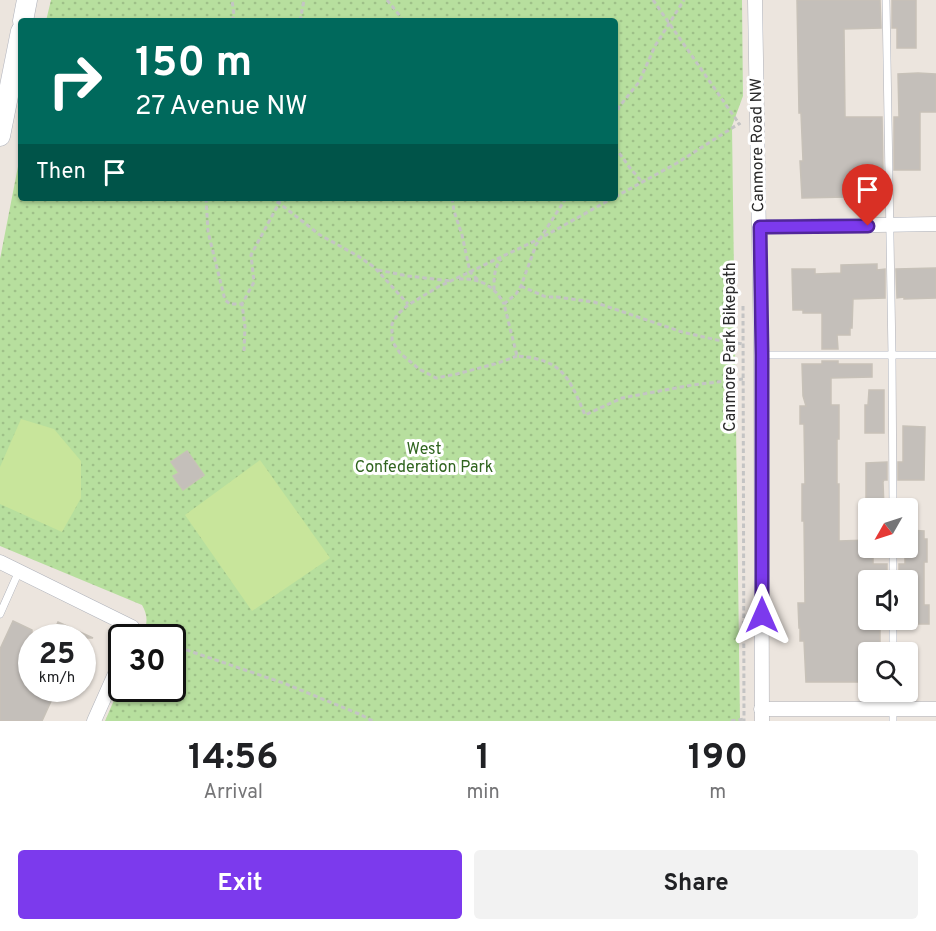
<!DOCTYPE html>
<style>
body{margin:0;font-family:Overpass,sans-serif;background:#f2f2f2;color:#202124;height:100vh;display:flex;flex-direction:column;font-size:22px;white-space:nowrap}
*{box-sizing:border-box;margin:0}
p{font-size:20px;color:#757577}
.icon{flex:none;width:33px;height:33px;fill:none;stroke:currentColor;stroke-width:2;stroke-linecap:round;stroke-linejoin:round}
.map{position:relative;height:721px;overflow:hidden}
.drawer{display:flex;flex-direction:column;background:#fff;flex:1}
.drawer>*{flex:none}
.guide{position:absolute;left:18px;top:18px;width:600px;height:183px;border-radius:6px;box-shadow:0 2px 4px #0004;background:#00695c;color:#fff;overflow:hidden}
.needle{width:39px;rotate:231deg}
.controls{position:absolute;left:858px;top:498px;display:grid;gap:12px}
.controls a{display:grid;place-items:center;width:60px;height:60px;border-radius:6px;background:#fff;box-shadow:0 2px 4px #0004;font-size:30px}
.speed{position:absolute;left:18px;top:624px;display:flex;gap:12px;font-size:30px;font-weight:700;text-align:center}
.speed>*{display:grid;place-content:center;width:78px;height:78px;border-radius:50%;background:#fff;box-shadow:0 2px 4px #0004;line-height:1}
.speed small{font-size:15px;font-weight:400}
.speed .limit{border:3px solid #111;border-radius:9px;background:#fff;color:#111}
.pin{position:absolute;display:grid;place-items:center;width:51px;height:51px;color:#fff;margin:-62px -26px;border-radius:50% 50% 50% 0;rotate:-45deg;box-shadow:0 0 6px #0007}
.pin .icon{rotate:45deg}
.me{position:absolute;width:66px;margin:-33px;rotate:0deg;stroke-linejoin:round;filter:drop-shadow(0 0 4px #0008)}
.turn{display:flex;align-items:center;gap:21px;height:126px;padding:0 18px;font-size:27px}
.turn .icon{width:78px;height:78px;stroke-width:2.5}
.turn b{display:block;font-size:42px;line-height:51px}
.then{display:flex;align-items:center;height:57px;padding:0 18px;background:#0003;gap:12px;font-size:22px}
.eta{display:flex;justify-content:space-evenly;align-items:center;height:102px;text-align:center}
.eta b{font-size:36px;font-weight:700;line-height:42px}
.primary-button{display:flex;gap:12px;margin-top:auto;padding:12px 18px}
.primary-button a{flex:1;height:69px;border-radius:6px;background:#7c3aed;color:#fff;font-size:24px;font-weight:700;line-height:69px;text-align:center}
.primary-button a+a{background:#f2f2f2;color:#202124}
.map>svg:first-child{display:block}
.park{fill:url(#park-dots)}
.pitch{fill:#c8e59b}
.building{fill:#c4bfba;stroke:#c7c1b8;stroke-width:1.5}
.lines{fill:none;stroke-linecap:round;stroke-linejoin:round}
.lane-casing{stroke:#aeb1ba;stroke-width:8}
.street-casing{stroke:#aeb1ba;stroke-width:15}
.secondary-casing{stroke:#aeb1ba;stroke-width:21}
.path{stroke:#c4c4c4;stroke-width:3;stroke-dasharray:4.5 3;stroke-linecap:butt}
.lane{stroke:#fff;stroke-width:7}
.street{stroke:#fff;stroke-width:14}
.secondary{stroke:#fff;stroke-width:20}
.route-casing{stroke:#51269a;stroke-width:15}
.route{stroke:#7c3aed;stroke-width:10}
.labels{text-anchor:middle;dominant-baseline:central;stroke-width:6;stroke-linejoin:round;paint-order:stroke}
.street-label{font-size:16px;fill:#2b2b2b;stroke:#fff}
.park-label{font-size:16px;fill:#30641f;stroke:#fff}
</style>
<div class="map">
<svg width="936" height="721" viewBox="0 0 936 721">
<defs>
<pattern id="park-dots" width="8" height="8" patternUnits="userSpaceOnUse" patternTransform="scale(1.5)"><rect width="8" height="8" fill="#b7df9e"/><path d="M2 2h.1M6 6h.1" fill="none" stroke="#9ec088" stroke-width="1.8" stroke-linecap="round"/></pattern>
</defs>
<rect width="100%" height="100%" fill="#ece5de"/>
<path class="park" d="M51 0H742L743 96 732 126 740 721H105L121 684 122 688H172V638L142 637C147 625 149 617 142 605L0 546V259L21 151V198H615V21H46Z"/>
<g class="pitch">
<path d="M21 419 54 429 81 461V498L62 532 0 504V467Z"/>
<path d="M260 460 330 558 252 611 185 515Z"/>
</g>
<g class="building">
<path d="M797 0H880L881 28 844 29 845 117H882L883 171H879V188L845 189 846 197 802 198 800 161H803L801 113H799Z"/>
<path d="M892 0H916V48H897V28H892Z"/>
<path d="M918 73 936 74V112H920V170H894V117H899L898 74Z"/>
<path d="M877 264V270L885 269V298L853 299 852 328H850V335H837L838 349H822V313H803V310H793L792 269H815V274L841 273V265Z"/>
<path d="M936 268V298L904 299V297L897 298 896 269Z"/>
<path d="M822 361H838V364H872V377L831 378V405H839V439H837V484H839V541L868 540V548H873V564H887V580H868V620H880V652H868V682H806L804 641H800V628H799L798 603H805L804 521H802V484H805L804 424H800V406H806L803 396 802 364H822Z"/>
<path d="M869 390H884V433H865V405H868Z"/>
<path d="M903 426 925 427 924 480H898V462H903Z"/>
<path d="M187 451 204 475 183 490 173 476 179 473 171 462Z"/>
<path d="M887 462V480H884L883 482 884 508H866V463Z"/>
<path d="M908 530 924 531V539H927V562H924V605H929V624H908V580H899V564H905V548H908Z"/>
<path d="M13 621 32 630V688H57L42 721H0V649Z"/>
<path d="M58 622 93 638H51Z"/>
</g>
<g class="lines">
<g class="lane-casing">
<g id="lane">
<path d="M886 0 892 356 893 508"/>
<path d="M761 355H936"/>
<path d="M893 548V580"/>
<path d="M0 614 19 571"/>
<path d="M893 620V652"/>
<path d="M893 692V721"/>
</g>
</g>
<g class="street-casing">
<g id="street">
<path d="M755 0 761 355 762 721"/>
<path d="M760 227 936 224"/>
<path d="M0 562 132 627V632L130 638"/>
<path d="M761 709H936"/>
<path d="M94 721 122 658"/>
</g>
</g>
<g class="secondary-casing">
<g id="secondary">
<path d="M23 21 27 0"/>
<path d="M0 136 21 31"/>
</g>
</g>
<g class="path">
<path d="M387 0 400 16 402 21"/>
<path d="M653 0 740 125"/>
<path d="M232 21 234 15 232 0"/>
<path d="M300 21 304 0"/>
<path d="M615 117 619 107 639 82 655 46 684 0"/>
<path d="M615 147 630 168 642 182"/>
<path d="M615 197 677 163 740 123"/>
<path d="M206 198 208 232 225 300 230 304H242"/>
<path d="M270 198 279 203 320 235 358 256 374 267 408 304"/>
<path d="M452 198 454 211 462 235 470 272 480 282"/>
<path d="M566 198 536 245 521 286 516 294 504 304 517 356C562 359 569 377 585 415L622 398 692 385 743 379"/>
<path d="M378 270 408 276 451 281"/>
<path d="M459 279C479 278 494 285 504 304"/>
<path d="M521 286 546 297H557L594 302 682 332 717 340 743 344"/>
<path d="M494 290C494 278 494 268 501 259"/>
<path d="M743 306 744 721"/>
<path d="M244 351 245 327 242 304 254 282 251 255 279 203 280 198"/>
<path d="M517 356 498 363 457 374 436 378 419 369 400 353 392 341V324L398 314 408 305 438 287 541 238 613 198"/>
<path d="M172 645 286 684 359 714 373 721"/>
<path d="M731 721 744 719"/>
</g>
<use href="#lane" class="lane"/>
<use href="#street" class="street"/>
<use href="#secondary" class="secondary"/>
</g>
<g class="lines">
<g class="route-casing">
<path id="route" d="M762 615V355L760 227 868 226"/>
</g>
<use href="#route" class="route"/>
</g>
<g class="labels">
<g class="street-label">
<text transform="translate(758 145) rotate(-91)">Canmore Road NW</text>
<text transform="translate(731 347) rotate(-90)">Canmore Park Bikepath</text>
</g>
<g class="park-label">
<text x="424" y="450">West<tspan x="424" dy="18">Confederation Park</tspan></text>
</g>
</g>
</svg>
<div class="controls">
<a><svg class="needle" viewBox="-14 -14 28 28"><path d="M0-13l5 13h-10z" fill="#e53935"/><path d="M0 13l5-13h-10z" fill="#757577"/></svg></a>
<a><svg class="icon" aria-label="sound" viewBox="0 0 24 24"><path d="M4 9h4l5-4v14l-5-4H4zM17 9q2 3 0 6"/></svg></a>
<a><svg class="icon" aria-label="search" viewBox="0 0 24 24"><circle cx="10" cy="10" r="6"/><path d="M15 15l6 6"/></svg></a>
</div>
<div class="speed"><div>25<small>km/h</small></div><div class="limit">30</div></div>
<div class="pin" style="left:868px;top:226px;background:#d93025"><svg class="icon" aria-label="arrive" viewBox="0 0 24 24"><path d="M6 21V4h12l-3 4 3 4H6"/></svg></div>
<svg class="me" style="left:762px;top:615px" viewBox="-20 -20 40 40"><path d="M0-17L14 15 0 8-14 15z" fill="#7c3aed" stroke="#fff" stroke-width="4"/></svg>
<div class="guide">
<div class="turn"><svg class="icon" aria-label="right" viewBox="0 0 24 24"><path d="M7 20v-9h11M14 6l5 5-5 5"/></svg><div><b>150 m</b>27 Avenue NW</div></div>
<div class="then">Then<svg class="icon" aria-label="arrive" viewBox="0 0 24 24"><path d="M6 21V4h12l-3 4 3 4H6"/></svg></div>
</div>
</div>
<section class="drawer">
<div class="eta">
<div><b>14:56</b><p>Arrival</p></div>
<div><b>1</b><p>min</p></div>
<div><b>190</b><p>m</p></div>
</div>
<div class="primary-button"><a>Exit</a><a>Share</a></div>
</section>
